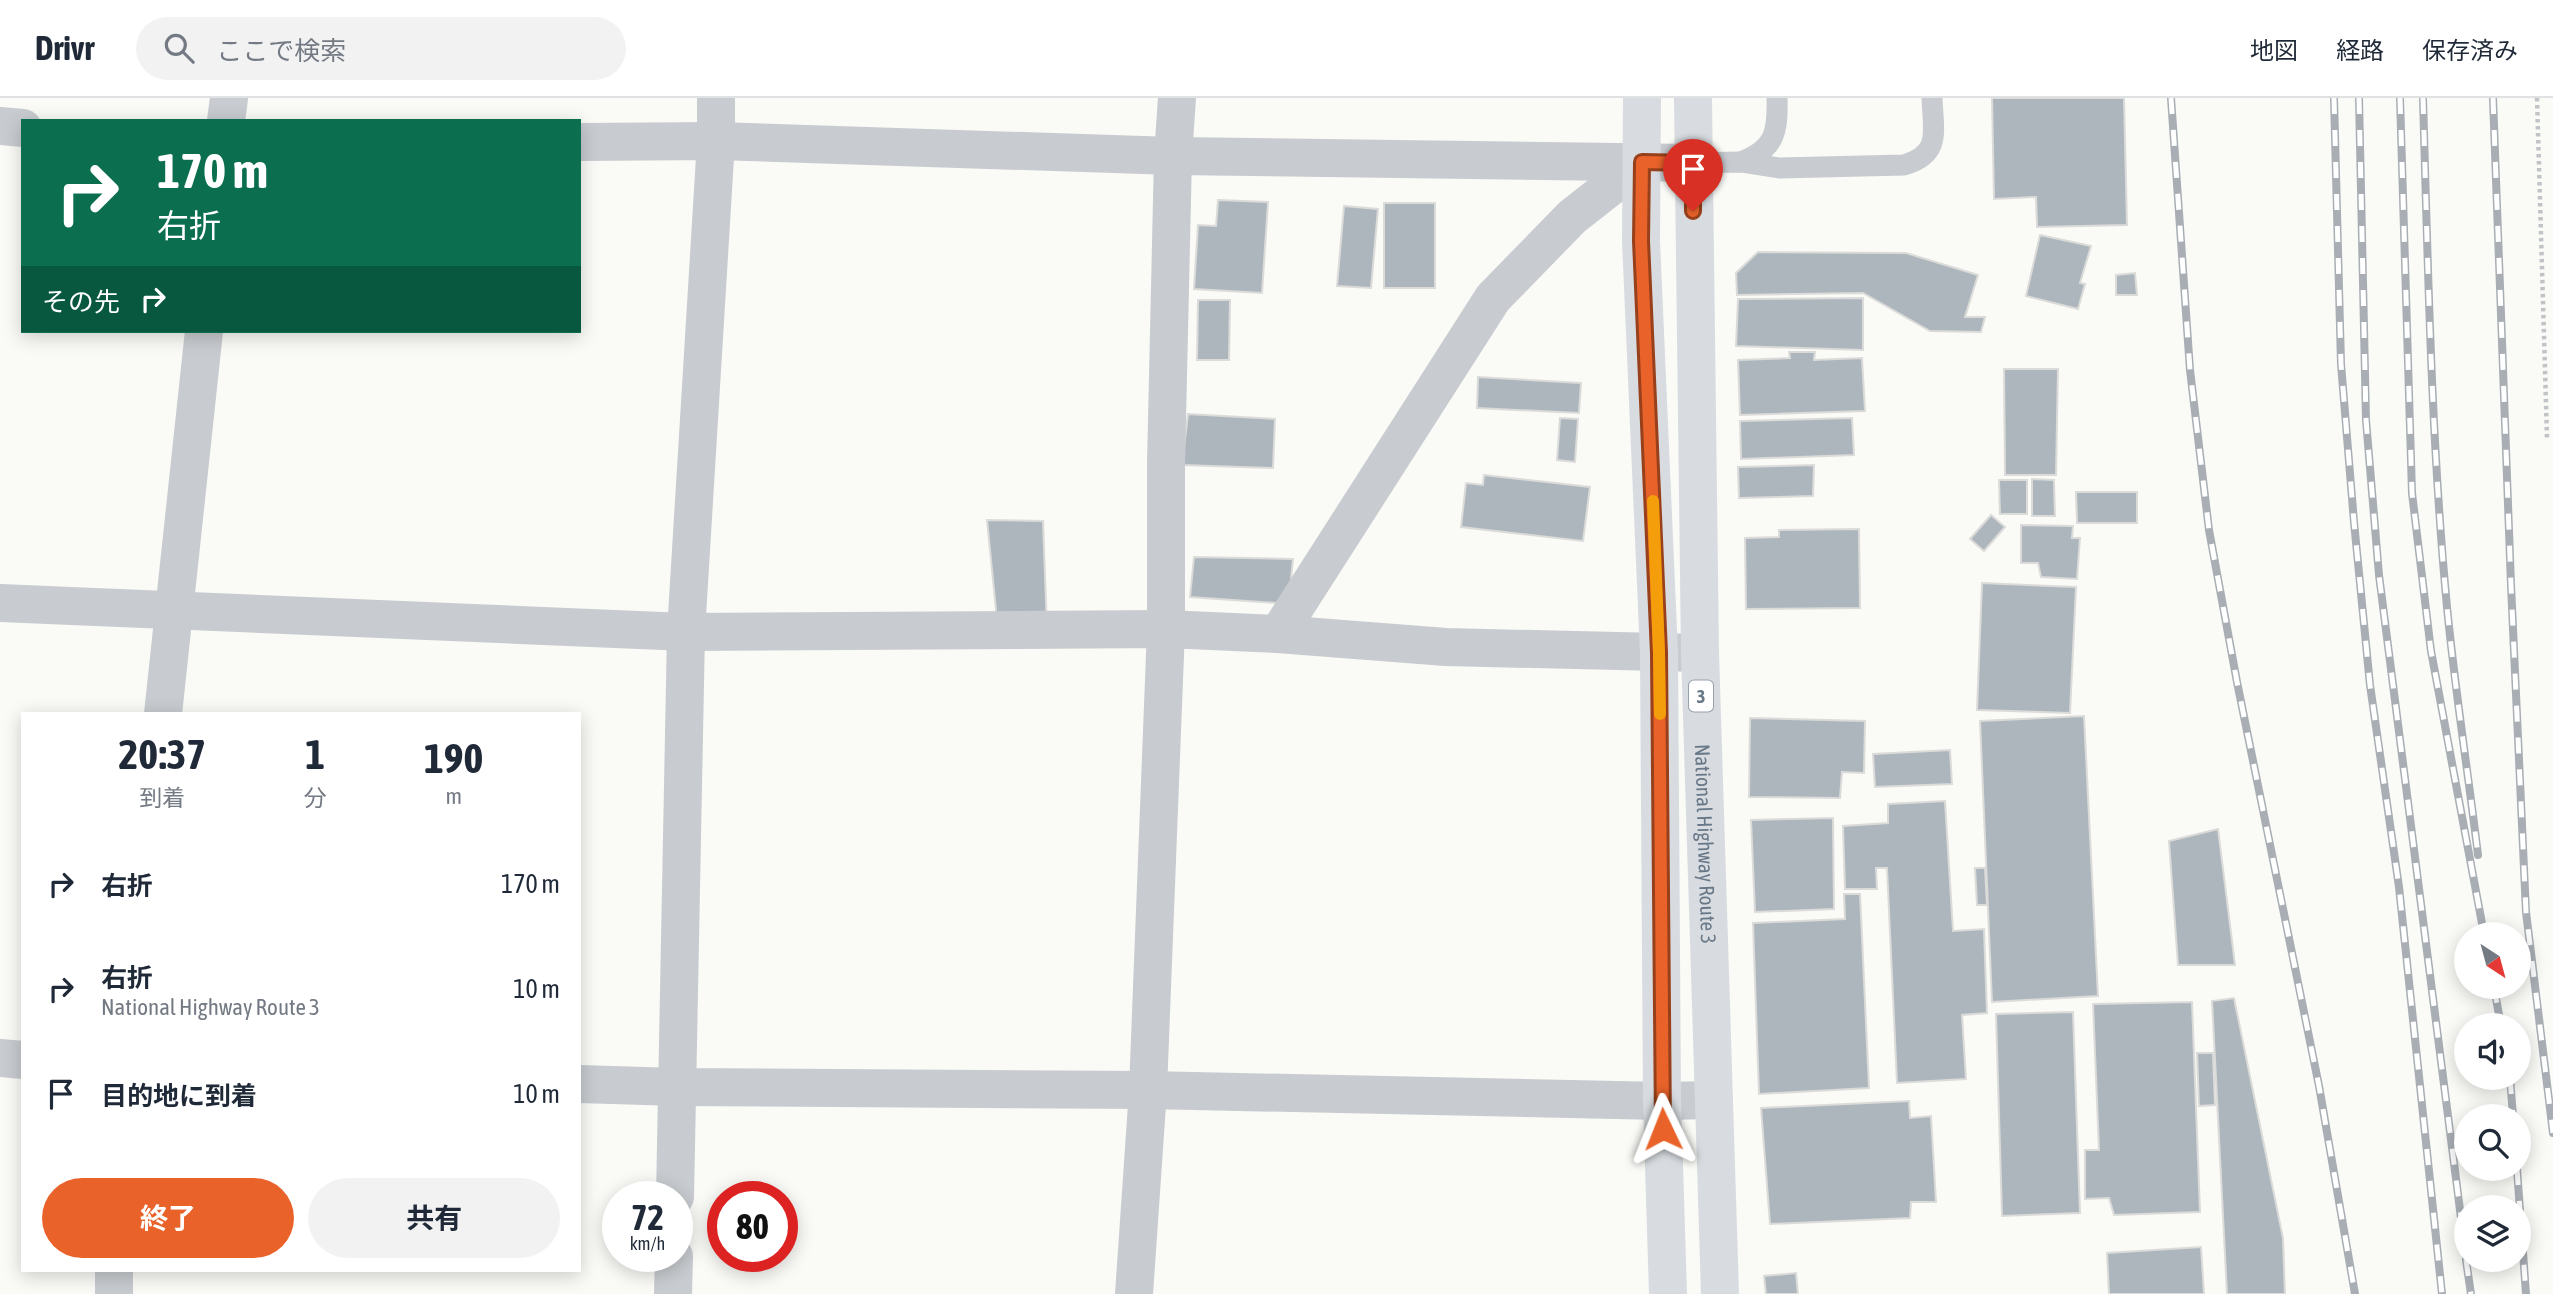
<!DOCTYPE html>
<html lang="ja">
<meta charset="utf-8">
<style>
body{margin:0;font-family:"Asap Condensed","Noto Sans JP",sans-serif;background:#f2f2f3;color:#1f2937;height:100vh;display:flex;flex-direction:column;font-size:26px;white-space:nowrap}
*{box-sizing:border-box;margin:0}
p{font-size:23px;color:#747a83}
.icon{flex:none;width:38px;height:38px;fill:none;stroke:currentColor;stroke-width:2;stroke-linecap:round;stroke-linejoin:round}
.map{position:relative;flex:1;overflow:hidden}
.details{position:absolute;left:21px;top:614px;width:560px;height:560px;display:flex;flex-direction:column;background:#fff;border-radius:0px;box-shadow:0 4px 18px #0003}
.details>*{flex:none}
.guide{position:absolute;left:21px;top:21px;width:560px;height:214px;border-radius:0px;box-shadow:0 4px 18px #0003;background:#0b6e4f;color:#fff;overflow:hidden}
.needle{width:46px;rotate:144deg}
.fabs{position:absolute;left:2454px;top:824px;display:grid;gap:14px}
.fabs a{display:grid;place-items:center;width:77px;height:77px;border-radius:50%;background:#fff;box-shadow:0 4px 18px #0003;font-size:35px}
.speed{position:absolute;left:602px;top:1083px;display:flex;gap:14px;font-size:35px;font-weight:700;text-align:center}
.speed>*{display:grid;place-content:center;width:91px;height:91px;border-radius:50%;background:#fff;box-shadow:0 4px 18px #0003;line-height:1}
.speed small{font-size:18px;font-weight:400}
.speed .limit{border:10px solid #d22;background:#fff;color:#111}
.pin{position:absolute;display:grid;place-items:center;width:60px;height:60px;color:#fff;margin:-72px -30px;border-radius:50% 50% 50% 0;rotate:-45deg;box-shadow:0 0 7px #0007}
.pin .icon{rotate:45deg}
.me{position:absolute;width:77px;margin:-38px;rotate:358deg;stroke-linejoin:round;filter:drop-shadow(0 0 5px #0008)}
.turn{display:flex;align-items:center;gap:24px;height:147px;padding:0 21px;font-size:32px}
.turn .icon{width:91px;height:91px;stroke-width:2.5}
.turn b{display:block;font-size:49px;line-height:60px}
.then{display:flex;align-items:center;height:66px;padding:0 21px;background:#0003;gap:14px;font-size:26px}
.eta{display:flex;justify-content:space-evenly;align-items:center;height:119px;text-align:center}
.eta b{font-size:42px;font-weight:700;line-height:49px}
.cta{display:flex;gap:14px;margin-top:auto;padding:14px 21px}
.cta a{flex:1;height:80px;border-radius:42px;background:#e86229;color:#fff;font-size:28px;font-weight:700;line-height:80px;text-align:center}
.cta a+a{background:#f2f2f3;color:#1f2937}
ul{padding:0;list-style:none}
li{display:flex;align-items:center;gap:21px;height:105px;padding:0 21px}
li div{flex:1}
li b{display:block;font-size:26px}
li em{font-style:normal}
header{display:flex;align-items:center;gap:42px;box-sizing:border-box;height:98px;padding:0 35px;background:#fff;border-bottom:2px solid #e0e1e3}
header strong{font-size:33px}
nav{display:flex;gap:38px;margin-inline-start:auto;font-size:24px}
.search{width:490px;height:63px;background:#f2f2f3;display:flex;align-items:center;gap:18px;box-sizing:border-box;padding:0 24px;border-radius:38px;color:#747a83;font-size:26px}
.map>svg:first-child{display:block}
.building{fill:#aeb6bd;stroke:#dbdcda;stroke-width:2}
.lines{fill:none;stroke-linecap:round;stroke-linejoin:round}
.path{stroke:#c1c4c6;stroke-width:4.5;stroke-dasharray:3.5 3.5;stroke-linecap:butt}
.service{stroke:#c8cbcf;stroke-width:21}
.minor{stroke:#c8cbcf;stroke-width:38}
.trunk{stroke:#d8dce0;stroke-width:38}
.rail-casing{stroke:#a8aeb4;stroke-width:8}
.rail{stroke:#fff;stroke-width:5;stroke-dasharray:16;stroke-linecap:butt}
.route-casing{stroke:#97401b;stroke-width:18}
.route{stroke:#e86229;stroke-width:12}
.slow{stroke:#f59e0b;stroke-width:12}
.labels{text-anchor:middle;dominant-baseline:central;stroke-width:7;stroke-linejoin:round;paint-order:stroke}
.shield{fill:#fff;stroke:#95a0ac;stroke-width:2}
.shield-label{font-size:19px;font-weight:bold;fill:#687889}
.street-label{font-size:21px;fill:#687889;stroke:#fff}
</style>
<header>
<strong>Drivr</strong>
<div class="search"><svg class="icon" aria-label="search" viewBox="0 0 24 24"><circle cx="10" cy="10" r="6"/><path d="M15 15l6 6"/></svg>ここで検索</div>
<nav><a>地図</a><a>経路</a><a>保存済み</a></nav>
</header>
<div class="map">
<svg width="2553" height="1196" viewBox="0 0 2553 1196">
<rect width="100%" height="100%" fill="#fafaf7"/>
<g class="building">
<path d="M1992 0H2124L2127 127 2037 129 2036 99 1994 101Z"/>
<path d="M1218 102 1268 104 1262 195 1194 191 1198 127 1216 128Z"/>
<rect x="1384" y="105" width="51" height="85"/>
<path d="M1344 108 1378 111 1371 190 1337 188Z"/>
<path d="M2040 137 2091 148 2080 185 2085 186 2078 211 2026 198Z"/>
<path d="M1758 154 1906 155 1978 177 1965 219H1985L1981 234 1930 233 1863 195 1737 197 1736 175Z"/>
<path d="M2135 175 2137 197H2116V177Z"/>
<path d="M1863 200V252L1736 248 1738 201Z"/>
<path d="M1198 202H1230L1229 262H1197Z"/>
<path d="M1789 254H1815L1814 262 1862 260 1865 313 1740 317 1738 262 1790 260Z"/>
<path d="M2004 271H2058L2056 377H2005Z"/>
<path d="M1478 279 1581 285 1579 315 1477 310Z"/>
<path d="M1188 316 1275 321 1273 370 1182 367Z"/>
<path d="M1560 320 1578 321 1575 364 1557 362Z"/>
<path d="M1852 320 1854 357 1741 361 1740 323Z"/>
<path d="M1814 367 1813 398 1739 400 1738 369Z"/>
<path d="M1484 377 1590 389 1583 443 1461 429 1466 385 1483 387Z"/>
<path d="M2032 381 2054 382 2055 418H2032Z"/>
<path d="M1999 382H2027V416H2000Z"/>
<path d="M2076 394H2137V425H2077Z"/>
<path d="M1991 417 2005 429 1984 453 1970 441Z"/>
<path d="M987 422 1043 423 1047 532H998Z"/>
<path d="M2021 427 2073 428 2072 440H2080L2077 481 2041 479 2038 465H2021Z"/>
<path d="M1859 431 1860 510 1746 511 1745 440 1779 439V432Z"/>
<path d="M1194 459 1293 461 1290 491 1276 505 1190 499Z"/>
<path d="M1982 485 2076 489 2070 615 1977 612Z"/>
<path d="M2084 618 2098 898 1992 904 1980 623Z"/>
<path d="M1750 620 1865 623 1864 675 1842 674 1840 700 1749 699Z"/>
<path d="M1950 652 1952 686 1875 689 1873 656Z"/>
<path d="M1945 703 1953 833 1984 831 1987 915 1962 917 1966 981 1897 985 1887 770H1876L1877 791H1845L1843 728 1888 725V706Z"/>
<path d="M1833 720 1834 811 1755 814 1751 722Z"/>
<path d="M2218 731 2235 867H2178L2169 743Z"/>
<path d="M1975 770H1985L1987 807H1977Z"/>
<path d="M1844 796H1860L1869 990 1759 996 1753 825 1845 821Z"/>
<path d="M2234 900 2283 1140 2285 1196H2227L2212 903Z"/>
<path d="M2192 904 2200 1114 2114 1117 2109 1100 2085 1101V1052H2099L2093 906Z"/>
<path d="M2073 914 2080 1115 2002 1118 1996 916Z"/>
<path d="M2197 955H2213L2215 1007 2199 1008Z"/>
<path d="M1909 1003 1910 1020 1931 1018 1936 1104H1911L1910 1120 1770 1126 1761 1010Z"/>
<path d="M2201 1149 2204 1196H2109L2107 1155Z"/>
<path d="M1796 1175 1798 1196H1766L1764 1178Z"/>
</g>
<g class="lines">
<path class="path" d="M2537 0 2547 340"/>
<g class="service">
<path d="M1741 64C1775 51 1778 34 1777 0"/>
<path d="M1693 65 1741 64 1779 70 1904 67C1942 56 1933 33 1932 0"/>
</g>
<g class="minor">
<path d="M226 23 229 0"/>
<path d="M0 28 23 30"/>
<path d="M579 44 716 43 1173 58 1693 65"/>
<path d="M0 505 686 534 1166 531 1278 536 1446 549 1700 555"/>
<path d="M1278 536 1493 200 1572 119 1642 64"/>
<path d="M163 616 204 233"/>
<path d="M0 960 23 962"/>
<path d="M579 986 678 989 1148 992 1662 1003 1714 1002"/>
<path d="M675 1099 686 534 716 43V0"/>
<path d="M114 1196V1172"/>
<path d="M673 1196 674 1158"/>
<path d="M1134 1196 1148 992 1166 531V366L1173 58 1177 0"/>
</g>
<g class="trunk">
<path d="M1642 0 1641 143 1659 555 1662 1003 1668 1196"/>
<path id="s1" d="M1693 0 1700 555 1720 1196"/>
</g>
<g class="rail-casing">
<g id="rail">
<path d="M2171 0 2190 272 2209 432 2237 584 2319 988 2355 1196"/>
<path d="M2334 0 2341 266 2354 424 2370 587 2399 789 2442 1196"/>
<path d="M2359 0 2366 322 2379 477 2466 1159"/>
<path d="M2400 0 2412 395 2431 553 2484 836"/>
<path d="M2423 0C2428 170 2431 340 2447 509 2455 592 2468 674 2478 757"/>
<path d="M2493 0 2511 487 2526 814 2553 1035"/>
<path d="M2494 889 2501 928"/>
<path d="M2510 980 2513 1018"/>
<path d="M2517 1071 2526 1196"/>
<path d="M2466 1162 2471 1196"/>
</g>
</g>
<use href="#rail" class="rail"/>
</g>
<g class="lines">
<g class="route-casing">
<path id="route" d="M1663 1031 1659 555 1641 143 1642 64 1693 65V113"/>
</g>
<use href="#route" class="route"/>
<path class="slow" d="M1653 403 1659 555 1660 616"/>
</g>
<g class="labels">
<rect class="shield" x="1689" y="582.5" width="24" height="31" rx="5"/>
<g class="shield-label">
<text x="1701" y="598">3</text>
</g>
<g class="street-label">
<text stroke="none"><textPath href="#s1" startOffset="746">National Highway Route 3</textPath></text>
</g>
</g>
</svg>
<div class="fabs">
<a><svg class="needle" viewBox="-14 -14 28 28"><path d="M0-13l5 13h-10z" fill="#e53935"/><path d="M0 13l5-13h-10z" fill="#747a83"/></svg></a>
<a><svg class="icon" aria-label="sound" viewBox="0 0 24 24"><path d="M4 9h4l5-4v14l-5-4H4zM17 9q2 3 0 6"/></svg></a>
<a><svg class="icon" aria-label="search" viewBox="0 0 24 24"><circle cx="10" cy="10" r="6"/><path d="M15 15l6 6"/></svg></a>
<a><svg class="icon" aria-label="layers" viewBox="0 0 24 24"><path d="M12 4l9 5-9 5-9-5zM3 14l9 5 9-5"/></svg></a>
</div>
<div class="speed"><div>72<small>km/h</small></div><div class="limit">80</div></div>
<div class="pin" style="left:1693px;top:113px;background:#d93025"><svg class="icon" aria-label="arrive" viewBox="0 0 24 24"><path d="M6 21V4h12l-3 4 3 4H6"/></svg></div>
<svg class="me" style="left:1663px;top:1031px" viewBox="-20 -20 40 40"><path d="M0-17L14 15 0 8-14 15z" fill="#e86229" stroke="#fff" stroke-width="4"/></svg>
<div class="guide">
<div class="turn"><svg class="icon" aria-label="right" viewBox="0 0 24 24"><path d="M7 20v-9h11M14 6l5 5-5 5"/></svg><div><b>170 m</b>右折</div></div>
<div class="then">その先<svg class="icon" aria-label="right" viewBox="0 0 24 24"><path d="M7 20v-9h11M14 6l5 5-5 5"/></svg></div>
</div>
<section class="details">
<div class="eta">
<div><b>20:37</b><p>到着</p></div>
<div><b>1</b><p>分</p></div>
<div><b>190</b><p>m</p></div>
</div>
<ul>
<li><svg class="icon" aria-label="right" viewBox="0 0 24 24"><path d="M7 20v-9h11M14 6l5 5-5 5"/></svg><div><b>右折</b></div><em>170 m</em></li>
<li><svg class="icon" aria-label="right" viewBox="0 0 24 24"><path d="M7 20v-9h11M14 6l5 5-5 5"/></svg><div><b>右折</b><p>National Highway Route 3</p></div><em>10 m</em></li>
<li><svg class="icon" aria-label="arrive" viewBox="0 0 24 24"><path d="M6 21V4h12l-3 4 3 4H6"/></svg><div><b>目的地に到着</b></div><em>10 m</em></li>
</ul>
<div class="cta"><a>終了</a><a>共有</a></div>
</section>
</div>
